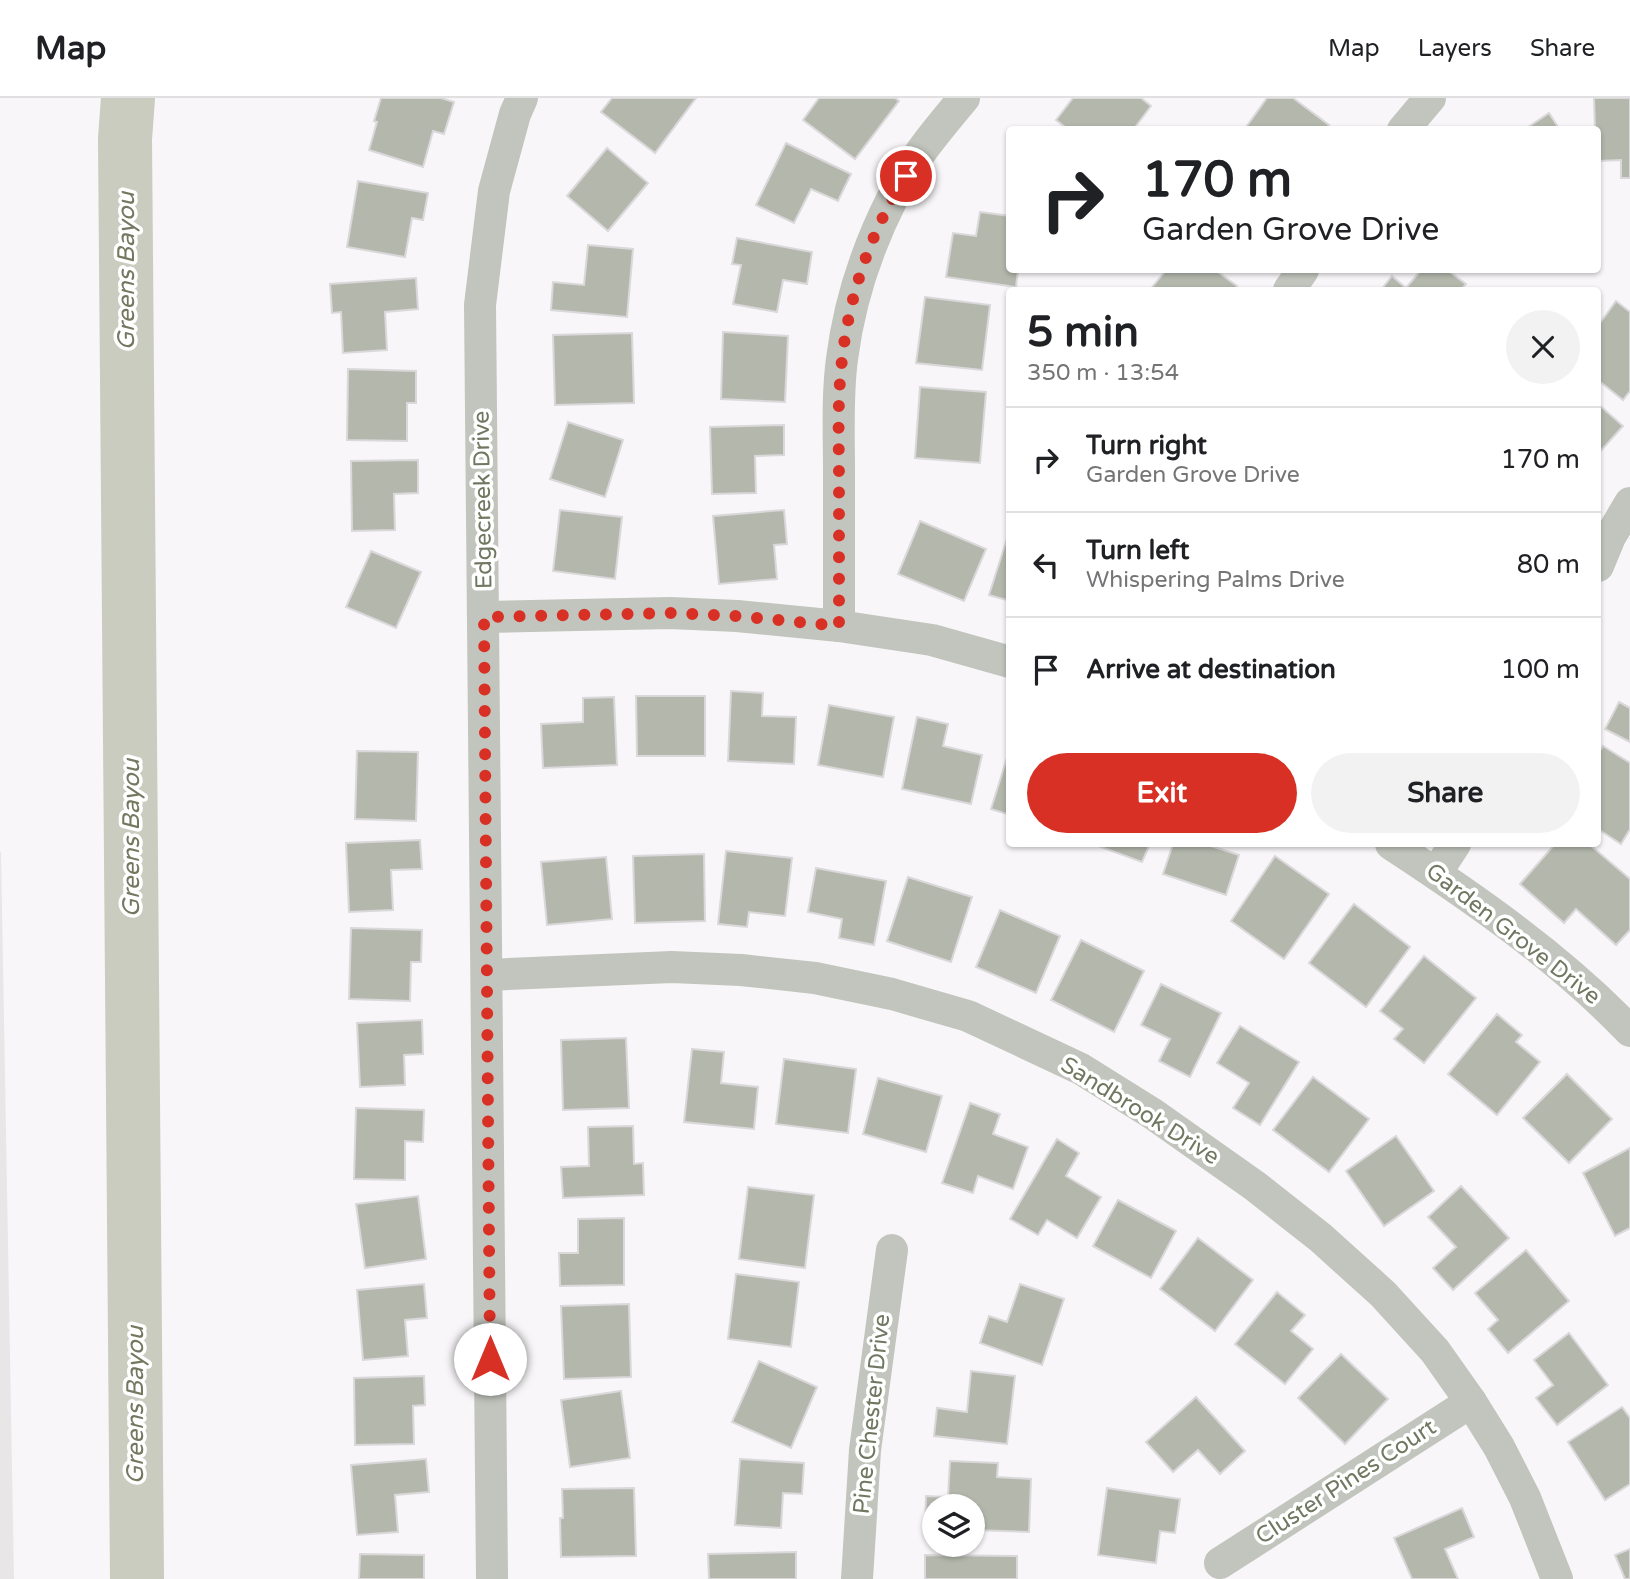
<!DOCTYPE html>
<meta charset="utf-8">
<style>
body{margin:0;font-family:"Varela Round",sans-serif;background:#f2f2f2;color:#202124;height:100vh;display:flex;flex-direction:column;font-size:26px;white-space:nowrap}
*{box-sizing:border-box;margin:0}
p{font-size:23px;color:#757577}
.icon{flex:none;width:38px;height:38px;fill:none;stroke:currentColor;stroke-width:2;stroke-linecap:round;stroke-linejoin:round}
.map{position:relative;flex:1;overflow:hidden}
.drawer{position:absolute;left:1006px;top:189px;width:595px;height:560px;display:flex;flex-direction:column;background:#fff;border-radius:7px;box-shadow:0 2px 5px #0004}
.drawer>*{flex:none}
.top-card{position:absolute;left:1006px;top:28px;width:595px;height:147px;border-radius:7px;box-shadow:0 2px 5px #0004;background:#fff;color:#202124;overflow:hidden}
.controls{position:absolute;left:922px;top:1396px;display:grid;gap:14px}
.controls a{display:grid;place-items:center;width:63px;height:63px;border-radius:50%;background:#fff;box-shadow:0 2px 5px #0004;font-size:35px}
.pin{position:absolute;display:grid;place-items:center;width:60px;height:60px;color:#fff;margin:-30px;border:4px solid #fff;border-radius:50%;box-shadow:0 2px 7px #0007}
.me{position:absolute;width:77px;margin:-38px;rotate:0deg;stroke-linejoin:round;filter:drop-shadow(0 0 5px #0008)}
.turn{display:flex;align-items:center;gap:24px;height:147px;padding:0 21px;font-size:32px}
.turn .icon{width:91px;height:91px;stroke-width:2.5}
.turn b{display:block;font-size:49px;line-height:60px}
.round{display:grid;place-items:center;flex:none;width:74px;height:74px;border-radius:37px;background:#f2f2f2}
.headline{display:flex;align-items:center;justify-content:space-between;height:119px;padding:0 21px}
h1{font-size:42px;font-weight:700;line-height:52px}
.button{display:flex;gap:14px;margin-top:auto;padding:14px 21px}
.button a{flex:1;height:80px;border-radius:42px;background:#d93025;color:#fff;font-size:28px;font-weight:700;line-height:80px;text-align:center}
.button a+a{background:#f2f2f2;color:#202124}
ul{padding:0;list-style:none}
li{display:flex;align-items:center;gap:21px;height:105px;padding:0 21px;border-top:2px solid #e0e0e0}
li div{flex:1}
li b{display:block;font-size:26px}
li em{font-style:normal}
header{display:flex;align-items:center;gap:42px;box-sizing:border-box;height:98px;padding:0 35px;background:#fff;border-bottom:2px solid #e0e0e0}
header strong{font-size:33px}
nav{display:flex;gap:38px;margin-inline-start:auto;font-size:24px}
.map>svg:first-child{display:block}
.built{fill:#e8e6e6}
.lines{fill:none;stroke-linecap:round;stroke-linejoin:round}
.river{stroke:#c9ccbf;stroke-width:54}
.building{fill:#b4b8ac;stroke:#dad8da;stroke-width:2}
.street{stroke:#c2c5bd;stroke-width:32}
.route{stroke:#d93025;stroke-width:12;stroke-dasharray:0 21.6}
.labels{text-anchor:middle;dominant-baseline:central;stroke-width:7;stroke-linejoin:round;paint-order:stroke}
.street-label{font-size:23px;fill:#707861;stroke:#fff}
.water-label{font-size:24px;font-style:italic;fill:#757860;stroke:#fff}
</style>
<header>
<strong>Map</strong>
<nav><a>Map</a><a>Layers</a><a>Share</a></nav>
</header>
<div class="map">
<svg width="1630" height="1481" viewBox="0 0 1630 1481">
<rect width="100%" height="100%" fill="#f8f6f8"/>
<path class="built" d="M0 754H1L14 1481H0Z"/>
<g class="lines">
<path class="river" d="M128 0 125 41 137 1481"/>
</g>
<g class="building">
<path d="M381 0H441L454 4 444 36 433 33 423 69 369 52 377 24 374 23Z"/>
<path d="M612 0H696L655 55 601 14Z"/>
<path d="M819 0H895L899 3 855 61 803 22Z"/>
<path d="M1073 0H1141L1151 8 1133 32H1069L1056 22Z"/>
<path d="M1267 0H1293L1329 27 1325 32H1244Z"/>
<path d="M1594 0H1630V80H1621V62L1598 63V32H1595Z"/>
<path d="M1549 15 1560 32H1524Z"/>
<path d="M786 45 851 76 838 103 811 91 794 125 756 107Z"/>
<path d="M607 50 648 85 608 133 567 98Z"/>
<path d="M358 83 428 95 423 122 412 120 405 159 347 149Z"/>
<path d="M980 114 1010 118V172H1018L1016 189 946 179 953 135 976 138Z"/>
<path d="M737 140 812 154 807 186 783 182 777 214 733 206 741 167 732 166Z"/>
<path d="M588 147 633 151 627 219 551 212 553 184 584 187Z"/>
<path d="M1166 172H1215L1237 188 1234 192H1150Z"/>
<path d="M1421 172H1447L1466 186 1461 192H1381L1392 178 1406 190Z"/>
<path d="M416 180 418 211 385 214 387 252 343 255 341 214 332 215 330 186Z"/>
<path d="M925 199 990 207 982 272 916 265Z"/>
<path d="M1616 203 1630 214V293L1623 302 1598 282V228Z"/>
<path d="M723 234 788 238 785 304 721 301Z"/>
<path d="M632 235 634 305 555 307 553 237Z"/>
<path d="M348 271 416 273V305H407V343L347 342Z"/>
<path d="M920 289 986 294 980 365 915 360Z"/>
<path d="M1598 306 1623 328 1598 356Z"/>
<path d="M568 324 623 342 605 399 550 381Z"/>
<path d="M784 327V357L755 358 756 395 712 396 710 329Z"/>
<path d="M418 362V395L394 396 395 432 352 433 351 363Z"/>
<path d="M560 412 622 419 615 481 553 473Z"/>
<path d="M784 412 787 446 774 447 777 481 719 486 713 418Z"/>
<path d="M920 423 986 451 964 503 898 476Z"/>
<path d="M1010 431V503L989 497Z"/>
<path d="M371 453 421 474 396 530 346 509Z"/>
<path d="M731 593 763 595 762 618 796 619 794 666 728 663Z"/>
<path d="M636 598H705V658H637Z"/>
<path d="M614 599 617 667 543 670 541 626 583 624V600Z"/>
<path d="M1619 604 1630 610V644L1605 631Z"/>
<path d="M829 607 894 619 883 679 818 667Z"/>
<path d="M917 619 948 626 943 648 982 657 971 706 902 691Z"/>
<path d="M1603 648 1630 665V731L1621 746 1598 731V656Z"/>
<path d="M1010 650V717L991 711Z"/>
<path d="M357 653 418 654 416 723 355 721Z"/>
<path d="M420 742 422 771 391 772 393 812 349 814 346 745Z"/>
<path d="M1093 746H1150L1142 764Z"/>
<path d="M1173 746H1209L1208 747 1239 757 1226 797 1163 776Z"/>
<path d="M1555 746H1589L1630 781V832L1616 847 1576 811 1564 825 1520 786Z"/>
<path d="M726 753 792 760 785 818 749 814 747 829 718 826Z"/>
<path d="M704 756 705 823 635 825 633 758Z"/>
<path d="M1275 758 1329 796 1284 861 1231 823Z"/>
<path d="M606 759 612 821 547 827 541 764Z"/>
<path d="M816 770 886 783 874 847 839 840 842 821 808 814Z"/>
<path d="M908 779 972 799 951 864 887 843Z"/>
<path d="M1354 806 1410 849 1366 909 1309 865Z"/>
<path d="M1000 812 1060 838 1036 895 976 869Z"/>
<path d="M351 830 422 832 421 864H411L410 903 349 901Z"/>
<path d="M1081 842 1144 873 1114 934 1051 902Z"/>
<path d="M1424 858 1476 900 1424 965 1394 941 1403 931 1380 913Z"/>
<path d="M1161 886 1221 915 1190 979 1159 963 1170 941 1141 927Z"/>
<path d="M1497 916 1522 937 1516 944 1540 964 1497 1017 1448 976Z"/>
<path d="M422 922 423 956 404 957 405 987 360 989 357 925Z"/>
<path d="M1240 928 1299 964 1260 1027 1233 1010 1249 985 1217 965Z"/>
<path d="M626 940 629 1010 563 1012 561 942Z"/>
<path d="M692 951 724 954 721 985 758 989 754 1031 684 1024Z"/>
<path d="M784 961 856 971 848 1035 776 1026Z"/>
<path d="M1567 976 1612 1021 1569 1065 1523 1020Z"/>
<path d="M1313 979 1369 1021 1329 1074 1273 1032Z"/>
<path d="M878 980 942 998 926 1054 863 1036Z"/>
<path d="M970 1005 1000 1016 993 1036 1028 1049 1013 1091 978 1078 973 1095 942 1085Z"/>
<path d="M356 1010 424 1012 423 1044 405 1043V1082L354 1081Z"/>
<path d="M633 1028 634 1066 643 1065 644 1097 563 1100 561 1069 589 1068 588 1029Z"/>
<path d="M1396 1038 1434 1093 1384 1128 1346 1073Z"/>
<path d="M1057 1041 1079 1055 1066 1078 1101 1099 1077 1140 1047 1122 1038 1137 1010 1121Z"/>
<path d="M1630 1050V1130L1615 1138 1583 1075Z"/>
<path d="M1461 1088 1509 1140 1453 1192 1433 1170 1456 1149 1428 1119Z"/>
<path d="M748 1089 814 1097 805 1170 739 1161Z"/>
<path d="M418 1098 426 1161 365 1170 356 1106Z"/>
<path d="M1118 1102 1176 1133 1151 1180 1093 1148Z"/>
<path d="M624 1120V1187L560 1188 559 1155H578V1121Z"/>
<path d="M1198 1140 1253 1182 1215 1233 1160 1191Z"/>
<path d="M1526 1152 1569 1203 1508 1255 1488 1231 1498 1222 1475 1195Z"/>
<path d="M736 1176 799 1184 791 1249 728 1241Z"/>
<path d="M424 1186 427 1220 405 1222 408 1258 363 1262 357 1192Z"/>
<path d="M1020 1186 1064 1201 1042 1267 980 1245 989 1218 1007 1224Z"/>
<path d="M1277 1194 1305 1217 1291 1233 1313 1251 1285 1286 1235 1246Z"/>
<path d="M629 1206 631 1279 564 1281 561 1208Z"/>
<path d="M1569 1235 1608 1287 1557 1327 1536 1300 1553 1287 1534 1262Z"/>
<path d="M1341 1256 1388 1301 1345 1346 1298 1300Z"/>
<path d="M759 1263 817 1289 791 1350 732 1324Z"/>
<path d="M971 1273 1015 1278 1007 1346 934 1338 937 1310 967 1314Z"/>
<path d="M424 1278 425 1307 413 1308 414 1346 355 1347 354 1280Z"/>
<path d="M621 1293 630 1360 570 1369 561 1302Z"/>
<path d="M1196 1299 1245 1353 1220 1376 1198 1352 1173 1374 1146 1344Z"/>
<path d="M1622 1309 1630 1320V1386L1605 1402 1568 1344Z"/>
<path d="M426 1361 429 1394 395 1397 398 1434 357 1437 351 1367Z"/>
<path d="M740 1361 804 1365 802 1396 783 1395 781 1430 735 1427Z"/>
<path d="M950 1363 998 1365 997 1379 1031 1381 1029 1434 973 1432V1409H934V1430H925L926 1398 948 1399Z"/>
<path d="M634 1390 636 1458 561 1459 560 1420H563L562 1391Z"/>
<path d="M1107 1390 1180 1401 1175 1435 1160 1433 1156 1465 1098 1457Z"/>
<path d="M1462 1410 1474 1439 1445 1451 1458 1481H1412L1394 1440Z"/>
<path d="M1630 1451V1481H1625L1615 1457Z"/>
<path d="M796 1454V1481H709L708 1456Z"/>
<path d="M360 1456 424 1457V1481H359Z"/>
<path d="M925 1457 1017 1458V1481H925Z"/>
</g>
<g class="lines">
<g class="street">
<path d="M1403 32 1430 0"/>
<path d="M1289 192 1303 172"/>
<path d="M1598 468 1610 439 1630 405"/>
<path d="M484 519 670 515 737 518 839 528 932 542 1010 564"/>
<path d="M839 528C839 476 839 425 839 373 839 336 837 298 842 261 849 205 867 150 893 99 911 63 938 31 964 0"/>
<path d="M1391 746C1475 801 1560 860 1630 933"/>
<path d="M1436 775 1455 746"/>
<path d="M487 877 672 869 741 872 815 880 892 896 968 918 1081 971 1153 1016 1255 1088 1321 1140 1383 1196 1435 1253 1471 1304 1499 1349 1525 1400 1557 1481"/>
<path d="M1220 1465 1471 1304"/>
<path d="M492 1481 480 207 494 93 515 16 522 0"/>
<path d="M857 1481 865 1352 892 1152"/>
</g>
</g>
<g class="lines">
<path class="route" d="M490 1261 484 519 670 515 737 518 839 528C839 480 839 432 839 384 839 344 837 303 842 262 849 197 871 133 906 78"/>
</g>
<g class="labels">
<g class="street-label">
<text transform="translate(483 402) rotate(-91)">Edgecreek Drive</text>
<text transform="translate(1513 836) rotate(38)">Garden Grove Drive</text>
<text transform="translate(1140 1013) rotate(32)">Sandbrook Drive</text>
<text transform="translate(872 1316) rotate(-84)">Pine Chester Drive</text>
<text transform="translate(1346 1384) rotate(-33)">Cluster Pines Court</text>
</g>
<g class="water-label">
<text transform="translate(126 173) rotate(-90)">Greens Bayou</text>
<text transform="translate(131 740) rotate(-90)">Greens Bayou</text>
<text transform="translate(135 1307) rotate(-90)">Greens Bayou</text>
</g>
</g>
</svg>
<div class="controls">
<a><svg class="icon" aria-label="layers" viewBox="0 0 24 24"><path d="M12 4l9 5-9 5-9-5zM3 14l9 5 9-5"/></svg></a>
</div>
<div class="pin" style="left:906px;top:78px;background:#d93025"><svg class="icon" aria-label="arrive" viewBox="0 0 24 24"><path d="M6 21V4h12l-3 4 3 4H6"/></svg></div>
<svg class="me" style="left:490px;top:1261px" viewBox="-20 -20 40 40"><circle r="19" fill="#fff"/><path d="M0-13L10 11 0 6-10 11z" fill="#d93025"/></svg>
<div class="top-card">
<div class="turn"><svg class="icon" aria-label="right" viewBox="0 0 24 24"><path d="M7 20v-9h11M14 6l5 5-5 5"/></svg><div><b>170 m</b>Garden Grove Drive</div></div>
</div>
<section class="drawer">
<div class="headline"><div><h1>5 min</h1><p>350 m · 13:54</p></div><a class="round"><svg class="icon" aria-label="close" viewBox="0 0 24 24"><path d="M6 6l12 12M18 6L6 18"/></svg></a></div>
<ul>
<li><svg class="icon" aria-label="right" viewBox="0 0 24 24"><path d="M7 20v-9h11M14 6l5 5-5 5"/></svg><div><b>Turn right</b><p>Garden Grove Drive</p></div><em>170 m</em></li>
<li><svg class="icon" aria-label="left" viewBox="0 0 24 24"><path d="M17 20v-9H6M10 6l-5 5 5 5"/></svg><div><b>Turn left</b><p>Whispering Palms Drive</p></div><em>80 m</em></li>
<li><svg class="icon" aria-label="arrive" viewBox="0 0 24 24"><path d="M6 21V4h12l-3 4 3 4H6"/></svg><div><b>Arrive at destination</b></div><em>100 m</em></li>
</ul>
<div class="button"><a>Exit</a><a>Share</a></div>
</section>
</div>
